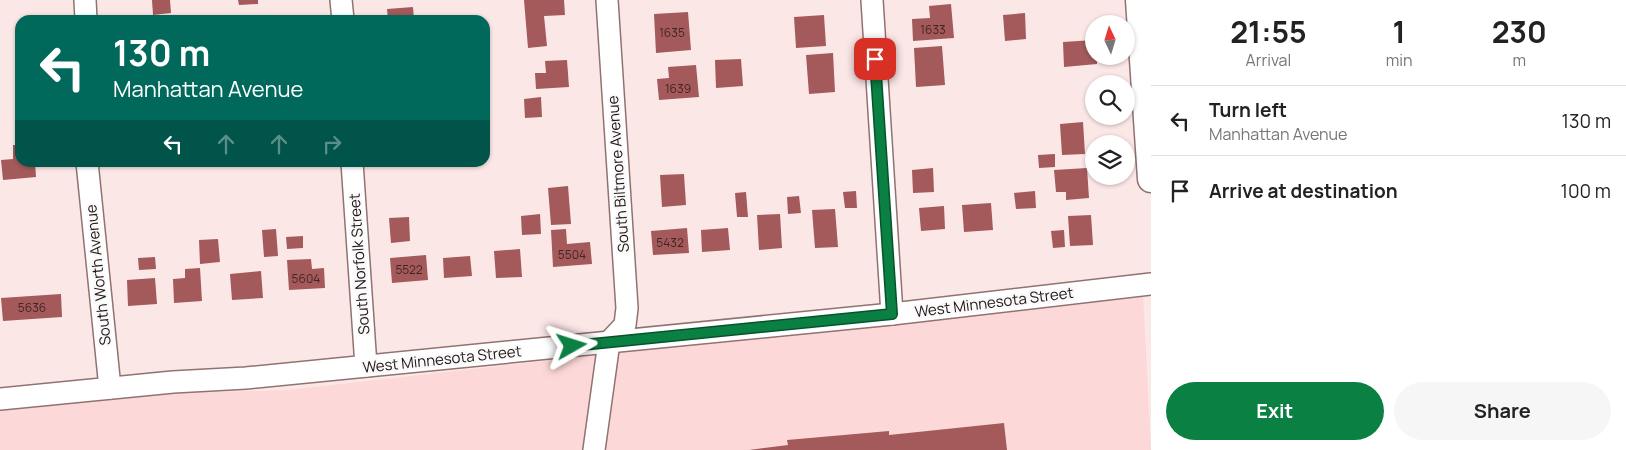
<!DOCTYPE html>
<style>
body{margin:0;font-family:Manrope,sans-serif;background:#f6f6f6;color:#222;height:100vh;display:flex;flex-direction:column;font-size:19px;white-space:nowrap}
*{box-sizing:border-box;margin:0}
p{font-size:16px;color:#767676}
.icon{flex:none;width:28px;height:28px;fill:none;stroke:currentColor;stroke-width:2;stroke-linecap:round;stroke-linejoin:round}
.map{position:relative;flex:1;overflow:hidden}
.panel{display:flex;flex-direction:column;background:#fff;width:475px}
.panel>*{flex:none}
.banner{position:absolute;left:15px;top:15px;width:475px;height:152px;border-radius:15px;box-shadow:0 1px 4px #0004;background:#00695c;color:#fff;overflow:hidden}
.needle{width:32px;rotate:356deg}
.tools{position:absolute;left:1085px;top:15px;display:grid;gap:10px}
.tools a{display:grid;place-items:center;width:50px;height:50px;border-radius:50%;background:#fff;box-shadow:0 1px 4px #0004;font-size:25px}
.pin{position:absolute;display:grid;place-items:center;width:42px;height:42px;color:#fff;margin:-21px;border-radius:10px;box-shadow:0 2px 8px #0006}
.me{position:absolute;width:55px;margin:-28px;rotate:84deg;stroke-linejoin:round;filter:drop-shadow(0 0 4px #0008)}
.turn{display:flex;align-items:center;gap:18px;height:105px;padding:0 15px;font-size:22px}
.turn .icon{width:65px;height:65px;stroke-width:2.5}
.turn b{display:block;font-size:35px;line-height:42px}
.lanes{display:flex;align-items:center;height:48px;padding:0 15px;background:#0003;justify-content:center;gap:25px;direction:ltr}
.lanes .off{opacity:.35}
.eta{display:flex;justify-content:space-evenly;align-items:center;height:85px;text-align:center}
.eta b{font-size:30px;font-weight:700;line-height:35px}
.cta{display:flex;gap:10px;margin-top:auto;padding:10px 15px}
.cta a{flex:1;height:58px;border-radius:30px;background:#0b8043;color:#fff;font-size:20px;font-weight:700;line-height:58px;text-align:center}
.cta a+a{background:#f6f6f6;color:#222}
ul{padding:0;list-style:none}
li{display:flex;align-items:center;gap:15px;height:70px;padding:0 15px;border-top:1px solid #e0e0e0}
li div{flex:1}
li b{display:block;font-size:19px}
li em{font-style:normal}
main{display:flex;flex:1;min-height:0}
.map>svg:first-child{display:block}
.built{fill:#fcd9d8}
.building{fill:#a4595a}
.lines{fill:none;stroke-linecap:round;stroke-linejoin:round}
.minor-casing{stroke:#907271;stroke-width:24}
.major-casing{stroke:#907271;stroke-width:29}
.minor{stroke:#fff;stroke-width:21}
.major{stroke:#fff;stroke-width:26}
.route-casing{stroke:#07532c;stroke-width:12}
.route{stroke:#0b8043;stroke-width:9}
.labels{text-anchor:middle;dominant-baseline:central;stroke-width:5;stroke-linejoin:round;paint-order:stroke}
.number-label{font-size:12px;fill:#422626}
.street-label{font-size:15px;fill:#211515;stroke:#fafafa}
</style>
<main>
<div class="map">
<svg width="1151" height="450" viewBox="0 0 1151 450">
<rect width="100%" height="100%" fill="#fce7e7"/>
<path class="built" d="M1143 293 1151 450H0V411L177 393 288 390Z"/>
<g class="building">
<path d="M152 0H170L171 13 153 15Z"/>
<path d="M238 0H258V4L239 5Z"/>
<path d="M524 0H564L565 15 544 16 547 46 528 48Z"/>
<path d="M951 4 954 38 913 41 912 19 930 18 929 6Z"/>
<path d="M413 7 414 20H388L387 9Z"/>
<path d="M688 12 691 50 656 53 654 14Z"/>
<path d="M1025 13 1026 39 1005 41 1003 15Z"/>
<path d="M824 15 826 46 796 48 794 17Z"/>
<path d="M1094 40V56H1097V64L1064 67 1063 42Z"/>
<path d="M942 46 945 85 916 87 914 48Z"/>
<path d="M833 53 835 92 809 94 806 55Z"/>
<path d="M741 59 743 86 716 88 715 60Z"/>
<path d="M567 60 569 87 536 89 535 73H546L545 61Z"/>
<path d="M696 65 699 97 659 100 657 79 669 78 668 67Z"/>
<path d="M541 97 542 117 525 118 524 99Z"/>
<path d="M1083 122 1085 154 1062 155 1060 124Z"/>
<path d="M13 145H20V162H35L36 177 3 180 1 160 13 159Z"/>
<path d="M1055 154V167L1039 168 1038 155Z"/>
<path d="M933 168 934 192 913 193 912 170Z"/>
<path d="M1087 168 1089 198 1066 200V192H1056L1054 170Z"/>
<path d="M684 174 686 205 662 207 660 175Z"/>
<path d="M568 186 571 224 551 225 548 188Z"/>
<path d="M856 191 857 208H845L843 192Z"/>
<path d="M1035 191 1036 208 1016 209 1014 193Z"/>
<path d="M746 192 748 217H737L735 193Z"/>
<path d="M799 196 801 213 788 214 787 197Z"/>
<path d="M991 203 993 230 964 232 962 205Z"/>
<path d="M944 206 945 229 921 231 919 208Z"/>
<path d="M835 209 838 247 815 248 812 210Z"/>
<path d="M540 214 541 234 522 235 521 216Z"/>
<path d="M780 214 782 248 759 250 757 215Z"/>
<path d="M1091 215 1093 245 1070 246 1068 216Z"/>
<path d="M409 217 410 241 391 243 389 218Z"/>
<path d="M687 228 689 253 653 255 651 231Z"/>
<path d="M728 228 730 250 702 252 701 230Z"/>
<path d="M276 229 278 256 264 257 262 230Z"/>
<path d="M566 229 567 244 590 242 592 264 553 267 551 230Z"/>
<path d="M1064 230 1065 247 1053 248 1051 231Z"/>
<path d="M303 236V248L287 249 286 237Z"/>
<path d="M218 239 220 262 200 264 199 240Z"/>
<path d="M520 249 522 277 496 278 494 251Z"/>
<path d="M426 255 428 280 392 283 390 258Z"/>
<path d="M470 256 472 276 444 278 443 258Z"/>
<path d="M155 257 156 269 139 270 138 258Z"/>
<path d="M311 259 312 269 324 268 325 288 289 290 287 260Z"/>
<path d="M200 268 202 301 174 303 173 279 185 278V269Z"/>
<path d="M261 271 263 298 232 300 230 274Z"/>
<path d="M155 278 157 304 128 306 127 280Z"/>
<path d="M61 294 62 317 3 321 1 298Z"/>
<path d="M1004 423 1007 450H749L788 445 787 440 889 431V435Z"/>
</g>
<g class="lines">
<g class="minor-casing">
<g id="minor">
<path d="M85 0 86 20"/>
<path d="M341 0 343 20"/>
<path d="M872 0 892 314"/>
<path d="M87 162 110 388"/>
<path d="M352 162 366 366"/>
<path d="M0 399 173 382 246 378 892 314 1151 284"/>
<path d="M594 450 609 342 625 325 627 308 607 0"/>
</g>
</g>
<g class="major-casing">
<path id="major" d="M1139 0 1151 179"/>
</g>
<use href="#minor" class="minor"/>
<use href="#major" class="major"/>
</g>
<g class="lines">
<g class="route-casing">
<path id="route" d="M572 346 892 314 875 59"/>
</g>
<use href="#route" class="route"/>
</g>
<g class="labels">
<g class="number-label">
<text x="933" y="29">1633</text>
<text x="672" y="32">1635</text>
<text x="678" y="88">1639</text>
<text x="670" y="242">5432</text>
<text x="572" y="254">5504</text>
<text x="409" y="269">5522</text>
<text x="306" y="278">5604</text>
<text x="32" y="307">5636</text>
</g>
<g class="street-label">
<text transform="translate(618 174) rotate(-94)">South Biltmore Avenue</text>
<text transform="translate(359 264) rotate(-94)">South Norfolk Street</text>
<text transform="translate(98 275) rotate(-96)">South Worth Avenue</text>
<text transform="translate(994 302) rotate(-7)">West Minnesota Street</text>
<text transform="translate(442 359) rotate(-6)">West Minnesota Street</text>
</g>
</g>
</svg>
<div class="tools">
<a><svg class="needle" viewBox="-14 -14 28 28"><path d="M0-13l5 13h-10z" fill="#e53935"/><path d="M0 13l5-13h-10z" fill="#767676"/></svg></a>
<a><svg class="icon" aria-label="search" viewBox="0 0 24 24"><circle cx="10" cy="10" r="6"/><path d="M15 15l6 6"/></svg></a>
<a><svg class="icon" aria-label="layers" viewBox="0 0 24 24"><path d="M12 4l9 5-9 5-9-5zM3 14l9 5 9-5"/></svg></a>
</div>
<div class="pin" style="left:875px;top:59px;background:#d93025"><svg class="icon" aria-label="arrive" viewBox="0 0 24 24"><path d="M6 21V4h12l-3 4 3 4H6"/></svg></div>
<svg class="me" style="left:572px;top:346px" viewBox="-20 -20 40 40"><path d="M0-17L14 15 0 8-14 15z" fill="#0b8043" stroke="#fff" stroke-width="4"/></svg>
<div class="banner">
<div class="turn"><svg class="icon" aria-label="left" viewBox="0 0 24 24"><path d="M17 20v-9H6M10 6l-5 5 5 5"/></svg><div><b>130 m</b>Manhattan Avenue</div></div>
<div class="lanes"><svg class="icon" aria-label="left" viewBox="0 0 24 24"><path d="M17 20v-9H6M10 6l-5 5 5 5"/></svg><svg class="icon off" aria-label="ahead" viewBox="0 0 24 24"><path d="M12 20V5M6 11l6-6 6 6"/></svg><svg class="icon off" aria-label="ahead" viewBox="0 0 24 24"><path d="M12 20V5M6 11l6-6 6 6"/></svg><svg class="icon off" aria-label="right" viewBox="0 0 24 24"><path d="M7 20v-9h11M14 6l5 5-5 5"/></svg></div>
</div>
</div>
<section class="panel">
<div class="eta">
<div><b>21:55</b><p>Arrival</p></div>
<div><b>1</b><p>min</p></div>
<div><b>230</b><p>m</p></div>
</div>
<ul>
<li><svg class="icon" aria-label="left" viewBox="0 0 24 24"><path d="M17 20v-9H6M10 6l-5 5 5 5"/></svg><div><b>Turn left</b><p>Manhattan Avenue</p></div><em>130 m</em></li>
<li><svg class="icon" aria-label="arrive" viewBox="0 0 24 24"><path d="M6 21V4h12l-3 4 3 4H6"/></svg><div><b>Arrive at destination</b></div><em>100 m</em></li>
</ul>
<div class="cta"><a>Exit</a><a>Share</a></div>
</section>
</main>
